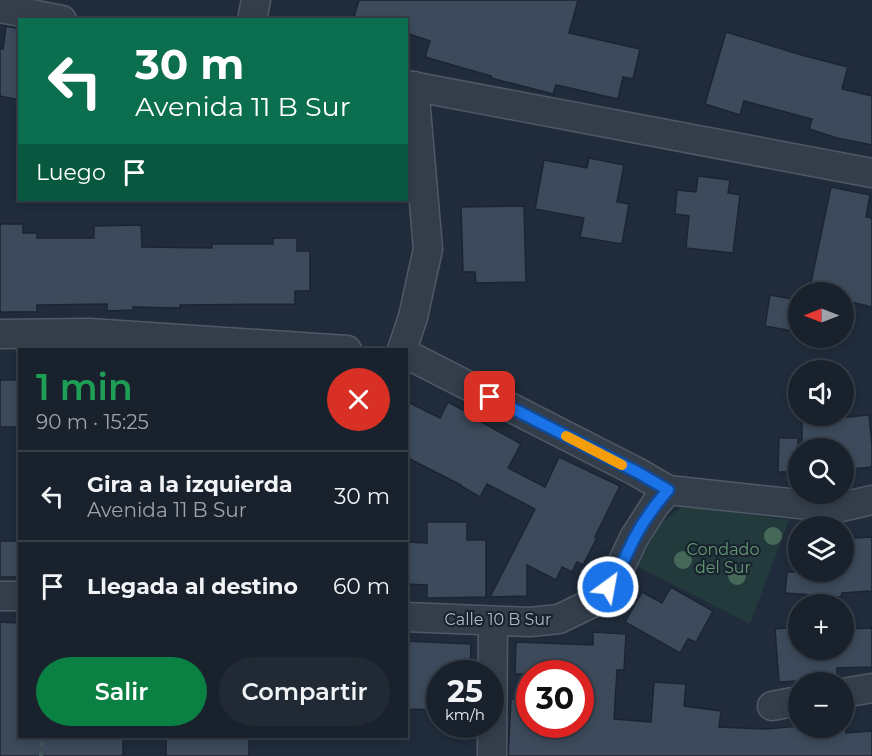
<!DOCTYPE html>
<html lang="es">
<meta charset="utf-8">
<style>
body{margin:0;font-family:Montserrat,sans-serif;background:#212934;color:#f1f3f6;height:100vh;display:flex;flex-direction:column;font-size:22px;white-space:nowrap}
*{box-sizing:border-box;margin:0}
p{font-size:20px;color:#9fa3a9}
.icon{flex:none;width:33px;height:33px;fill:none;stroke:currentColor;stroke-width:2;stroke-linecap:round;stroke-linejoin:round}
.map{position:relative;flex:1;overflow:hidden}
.sheet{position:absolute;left:18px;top:348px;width:390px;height:390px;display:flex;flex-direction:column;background:#18212c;border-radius:0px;box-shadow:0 3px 9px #0003,0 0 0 2px #363e48}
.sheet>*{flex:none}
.hud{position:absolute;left:18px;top:18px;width:390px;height:183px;border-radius:0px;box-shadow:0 3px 9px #0003,0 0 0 2px #363e48;background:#0b6e4f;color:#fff;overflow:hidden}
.needle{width:39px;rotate:270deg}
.tools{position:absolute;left:788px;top:282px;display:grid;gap:12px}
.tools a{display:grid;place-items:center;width:66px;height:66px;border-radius:50%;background:#18212c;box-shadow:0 3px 9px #0003,0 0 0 2px #363e48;font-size:30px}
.speed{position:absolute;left:426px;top:660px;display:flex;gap:12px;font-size:30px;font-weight:700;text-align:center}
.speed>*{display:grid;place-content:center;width:78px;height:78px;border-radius:50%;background:#18212c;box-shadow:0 3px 9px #0003,0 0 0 2px #363e48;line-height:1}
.speed small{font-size:15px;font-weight:400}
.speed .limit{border:9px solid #d22;background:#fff;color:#111}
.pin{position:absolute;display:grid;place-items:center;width:51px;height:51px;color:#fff;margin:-26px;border-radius:12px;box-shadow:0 3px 9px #0006}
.me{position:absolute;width:66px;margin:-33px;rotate:32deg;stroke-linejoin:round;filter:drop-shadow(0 0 4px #0008)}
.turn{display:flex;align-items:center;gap:21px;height:126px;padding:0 18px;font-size:27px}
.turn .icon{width:78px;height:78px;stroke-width:2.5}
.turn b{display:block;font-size:42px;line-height:51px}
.then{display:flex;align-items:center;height:57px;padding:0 18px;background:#0003;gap:12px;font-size:22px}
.round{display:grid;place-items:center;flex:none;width:63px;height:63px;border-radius:32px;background:#212934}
.head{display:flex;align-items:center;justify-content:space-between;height:102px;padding:0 18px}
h1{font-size:36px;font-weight:600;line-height:45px;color:#1e9e55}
.cta{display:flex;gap:12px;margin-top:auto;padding:12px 18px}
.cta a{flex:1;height:69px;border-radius:36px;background:#0b8043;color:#fff;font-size:24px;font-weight:600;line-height:69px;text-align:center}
.cta a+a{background:#212934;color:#f1f3f6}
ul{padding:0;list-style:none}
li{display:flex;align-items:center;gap:18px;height:90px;padding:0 18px;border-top:2px solid #363e48}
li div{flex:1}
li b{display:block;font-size:22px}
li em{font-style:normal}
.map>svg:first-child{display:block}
.green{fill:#223a3c}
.building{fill:#3c4a5b;stroke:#1b2532;stroke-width:1.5}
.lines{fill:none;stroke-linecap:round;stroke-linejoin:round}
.minor-casing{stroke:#4f5966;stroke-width:31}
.path{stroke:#40575a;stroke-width:4;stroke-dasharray:4.5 4.5;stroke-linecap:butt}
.minor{stroke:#343e4b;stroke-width:28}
.tree{fill:#456858}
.route-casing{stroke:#114b97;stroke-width:15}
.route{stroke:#1a73e8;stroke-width:10}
.slow{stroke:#f59e0b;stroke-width:10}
.labels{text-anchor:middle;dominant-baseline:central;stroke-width:4.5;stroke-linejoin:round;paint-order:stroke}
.park-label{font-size:16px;fill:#649a70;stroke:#192330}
.street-label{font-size:16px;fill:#afb9c8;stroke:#192330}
</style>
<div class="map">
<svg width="872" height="756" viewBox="0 0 872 756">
<rect width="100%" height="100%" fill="#202c3b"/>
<path class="green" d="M683 505 789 520 750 624 636 566 660 525Z"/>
<g class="building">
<path d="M359 0H578L569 33 640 49 633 79 623 77 618 99 556 85 553 94 491 78V76L425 57 430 41 406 33V20H353Z"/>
<path d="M6 26 20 29V100L0 96V48L3 49Z"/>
<path d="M726 32 805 56 848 67 842 89 872 96V145L837 138 809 129 812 119 744 101 740 115 705 104Z"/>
<path d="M589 158 624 165 617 202 629 204 622 244 580 237 584 218 535 209 544 160 587 168Z"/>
<path d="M698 176 730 180 728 193 740 195 733 253 686 248 689 216 675 214 677 190 696 192Z"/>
<path d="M831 187 870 195 866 217 872 218V307L843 300V292H809Z"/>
<path d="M524 206 526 282 476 283 475 272H463L461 207Z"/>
<path d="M0 224H23V233H37V238H94V226L141 225 142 247 212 248V244H273V238H297V251H310V291H295V304L180 305V308L133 307V310L107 311V304L37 305V312H0Z"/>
<path d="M770 295 798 300V332L765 326Z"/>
<rect x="0" y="380" width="20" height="47"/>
<path d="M406 401 440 418 448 402 474 416 473 417 521 444 508 468 545 487 559 457 620 486 595 537 597 538 583 565 577 562 572 572 562 567 556 580 527 565V596L490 597 535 509 487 484 480 497 461 486V485L406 457Z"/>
<path d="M869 415 872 445V467L843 470V448H802V416H828V419Z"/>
<path d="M779 438H798V472H778Z"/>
<path d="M427 522H467V540H486V597L427 598V585L406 584V542L427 543Z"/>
<path d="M872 537V591L842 593 841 597 785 593 787 572H843V546H854V538Z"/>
<rect x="0" y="541" width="20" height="36"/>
<path d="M671 587 713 611 696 642 688 639 680 653 625 622 642 592 662 603Z"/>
<path d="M0 622 20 623V736H123V756H0Z"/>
<path d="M798 627V650H843V629L872 628V667L837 668V678L836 679 779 682 775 629Z"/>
<path d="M593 632 626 634 624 670H617L614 719 651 722 654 682 686 684 684 706 721 711 719 727 767 729 798 726V728H846V733L872 731V756H508L511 699 530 700V724H580V674H515L516 642 593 645Z"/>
<path d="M406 641 471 644 470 674H440V710L406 709Z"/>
<rect x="166" y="736" width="83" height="20"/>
</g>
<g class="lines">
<g class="minor-casing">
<g id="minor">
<path d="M0 8 62 20"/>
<path d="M252 20 256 0"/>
<path d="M406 85 872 173"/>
<path d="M0 334 90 333 347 350"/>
<path d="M402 350 413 317 428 249 414 86"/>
<path d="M406 354 637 472 668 490 837 508 872 500"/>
<path d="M0 596H20"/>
<path d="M406 617 530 622 559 619 598 600 617 574 634 538 655 505 668 490"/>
<path d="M843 693 872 688"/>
<path d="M772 706 798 701"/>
<path d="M492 756 493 621"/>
</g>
</g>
<path class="path" d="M41 756 42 736"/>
<use href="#minor" class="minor"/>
</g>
<g class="tree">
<circle cx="773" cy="536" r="9"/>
<circle cx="683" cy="560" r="9"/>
<circle cx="737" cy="576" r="9"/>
</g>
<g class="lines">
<g class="route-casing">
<path id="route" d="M490 397 637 472 668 490C654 506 642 523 633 541 625 557 619 573 608 587"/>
</g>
<use href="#route" class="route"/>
<path class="slow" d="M566 436 622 465"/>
</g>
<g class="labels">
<g class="park-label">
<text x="723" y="549">Condado<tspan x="723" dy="18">del Sur</tspan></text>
</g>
<g class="street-label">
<text x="498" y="619">Calle 10 B Sur</text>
</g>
</g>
</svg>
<div class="tools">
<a><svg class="needle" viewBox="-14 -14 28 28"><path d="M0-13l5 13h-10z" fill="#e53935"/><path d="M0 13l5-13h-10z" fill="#9fa3a9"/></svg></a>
<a><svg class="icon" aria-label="sound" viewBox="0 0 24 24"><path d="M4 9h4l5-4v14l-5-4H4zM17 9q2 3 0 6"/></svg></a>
<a><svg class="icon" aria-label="search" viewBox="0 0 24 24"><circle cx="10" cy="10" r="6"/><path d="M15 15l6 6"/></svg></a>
<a><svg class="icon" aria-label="layers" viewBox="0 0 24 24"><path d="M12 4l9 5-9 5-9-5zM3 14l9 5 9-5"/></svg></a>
<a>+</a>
<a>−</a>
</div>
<div class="speed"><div>25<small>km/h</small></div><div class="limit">30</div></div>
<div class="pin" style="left:490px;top:397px;background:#d93025"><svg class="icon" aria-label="arrive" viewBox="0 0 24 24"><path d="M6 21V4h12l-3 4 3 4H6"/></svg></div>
<svg class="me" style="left:608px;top:587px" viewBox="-20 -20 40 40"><circle r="17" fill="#1a73e8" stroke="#fff" stroke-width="3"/><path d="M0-11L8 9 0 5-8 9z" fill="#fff"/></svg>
<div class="hud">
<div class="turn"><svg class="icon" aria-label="left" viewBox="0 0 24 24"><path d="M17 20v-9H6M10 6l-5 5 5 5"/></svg><div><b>30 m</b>Avenida 11 B Sur</div></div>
<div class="then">Luego<svg class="icon" aria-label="arrive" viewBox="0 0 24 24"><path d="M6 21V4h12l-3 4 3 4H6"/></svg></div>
</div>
<section class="sheet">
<div class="head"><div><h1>1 min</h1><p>90 m · 15:25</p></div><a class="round" style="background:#d93025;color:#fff"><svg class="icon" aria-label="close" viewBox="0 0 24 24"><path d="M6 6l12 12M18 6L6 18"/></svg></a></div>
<ul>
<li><svg class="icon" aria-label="left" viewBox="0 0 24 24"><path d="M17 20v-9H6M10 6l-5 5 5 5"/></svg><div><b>Gira a la izquierda</b><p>Avenida 11 B Sur</p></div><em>30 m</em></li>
<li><svg class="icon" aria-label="arrive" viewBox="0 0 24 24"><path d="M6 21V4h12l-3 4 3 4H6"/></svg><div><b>Llegada al destino</b></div><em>60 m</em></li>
</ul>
<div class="cta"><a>Salir</a><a>Compartir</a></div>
</section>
</div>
